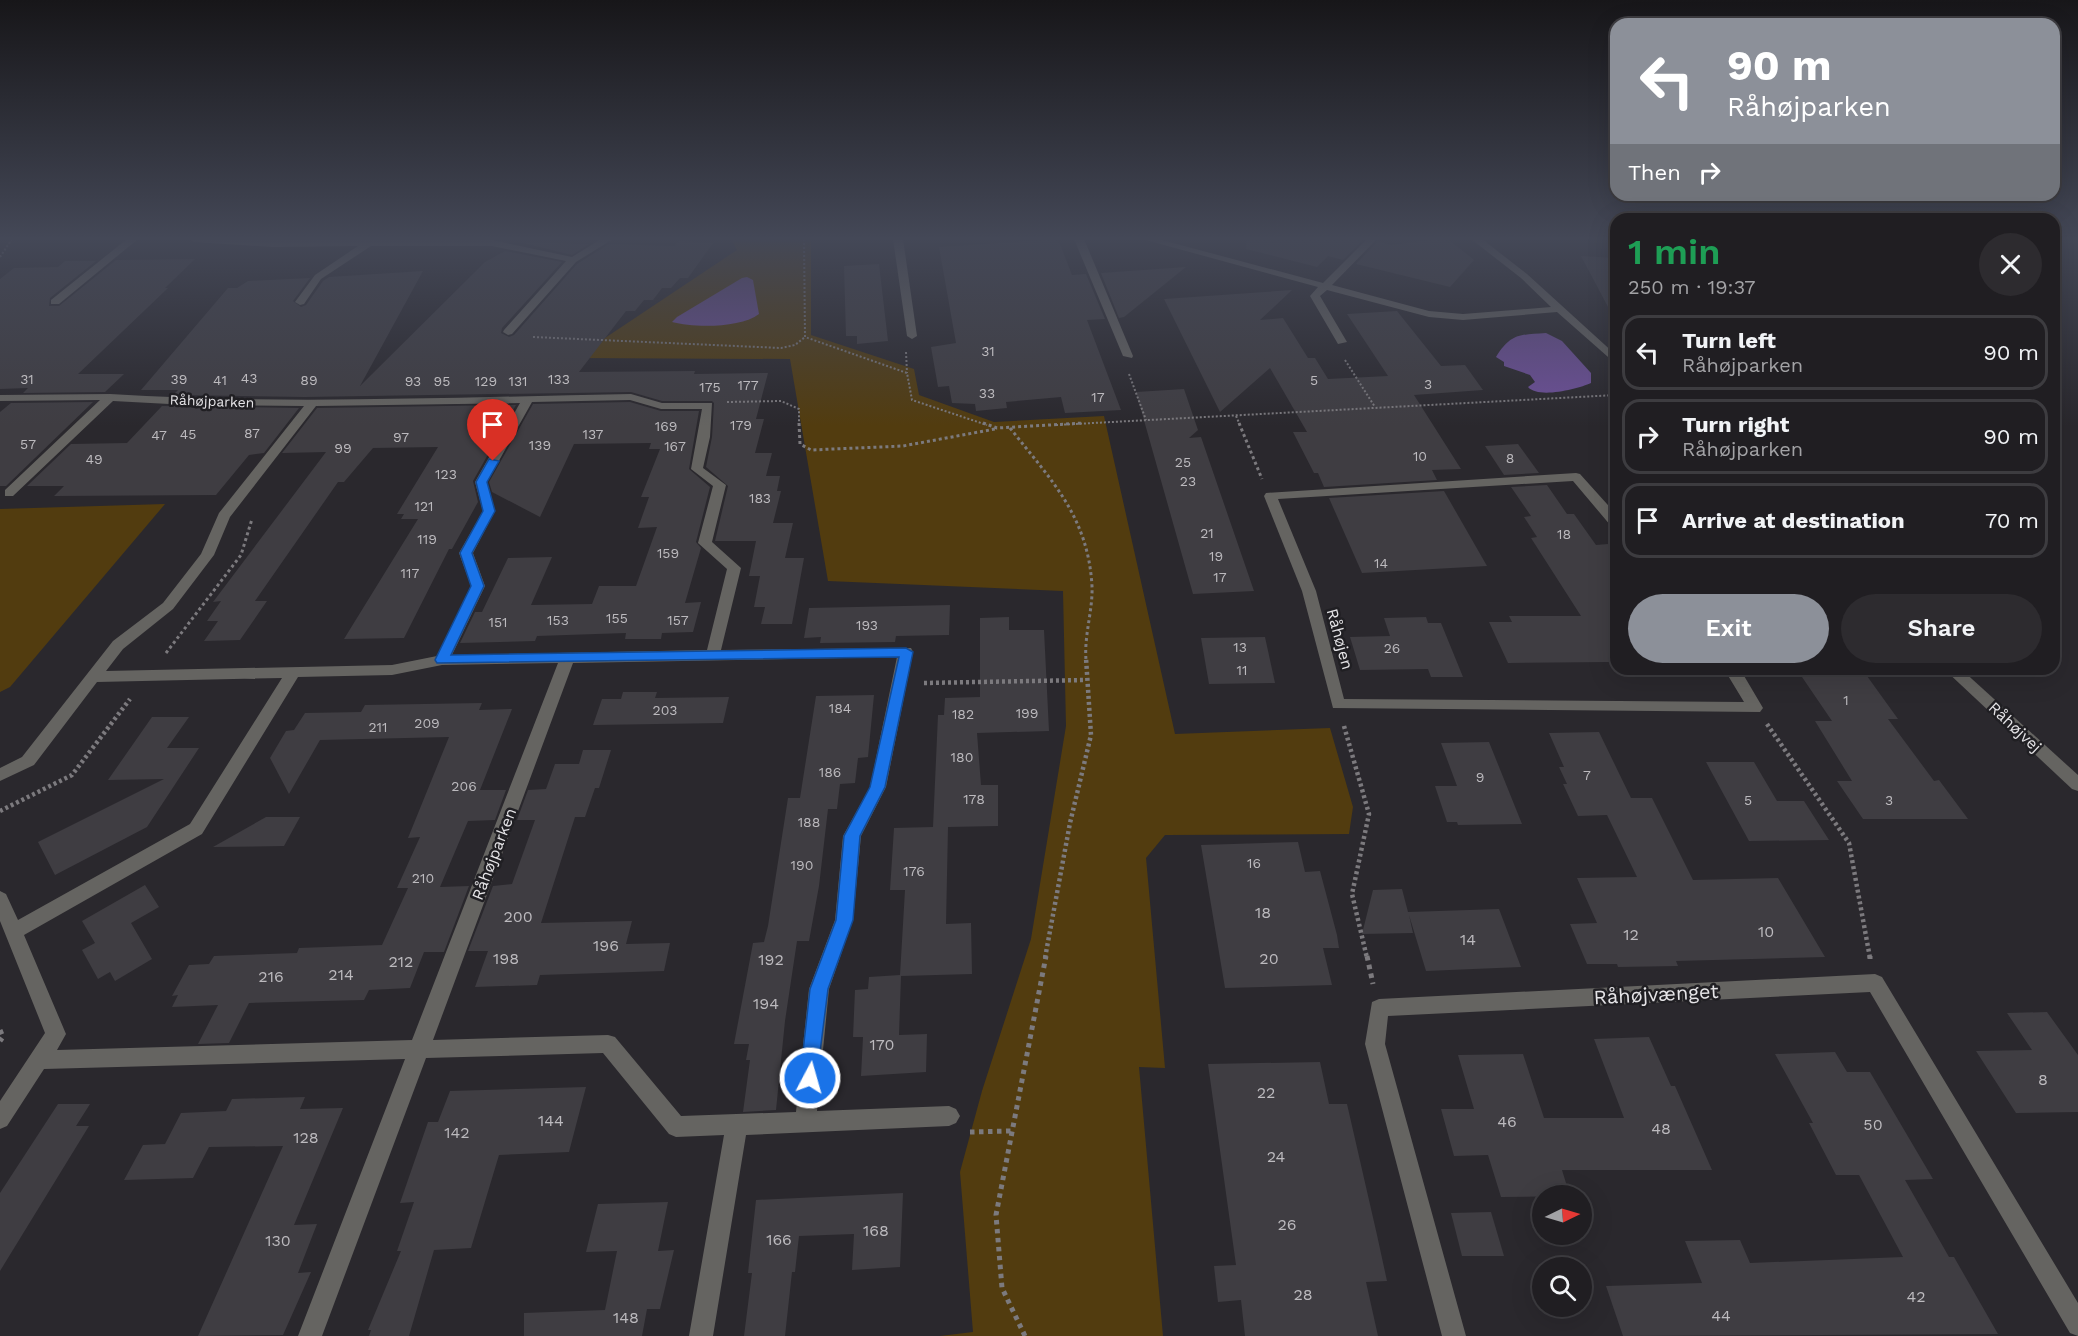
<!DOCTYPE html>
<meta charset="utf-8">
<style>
body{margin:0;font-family:"Work Sans",sans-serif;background:#2d2b2f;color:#f1f3f6;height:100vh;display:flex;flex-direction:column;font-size:22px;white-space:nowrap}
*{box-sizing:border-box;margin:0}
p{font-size:20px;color:#a2a2a5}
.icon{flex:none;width:33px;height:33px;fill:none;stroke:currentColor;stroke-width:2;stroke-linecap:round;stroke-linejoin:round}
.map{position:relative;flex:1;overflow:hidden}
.details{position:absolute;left:1610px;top:213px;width:450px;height:462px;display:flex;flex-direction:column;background:#201e22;border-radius:18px;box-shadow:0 6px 24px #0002,0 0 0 2px #3d3c40}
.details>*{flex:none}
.hud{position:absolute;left:1610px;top:18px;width:450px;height:183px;border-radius:18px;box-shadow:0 6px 24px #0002,0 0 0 2px #3d3c40;background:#8c9099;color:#fff;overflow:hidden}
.needle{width:39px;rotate:85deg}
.buttons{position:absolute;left:1532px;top:1185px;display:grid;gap:12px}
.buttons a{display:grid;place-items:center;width:60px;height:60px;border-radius:50%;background:#201e22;box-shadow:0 6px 24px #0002,0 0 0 2px #3d3c40;font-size:30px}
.pin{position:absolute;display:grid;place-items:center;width:51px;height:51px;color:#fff;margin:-62px -26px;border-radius:50% 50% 50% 0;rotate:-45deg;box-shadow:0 0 6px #0007}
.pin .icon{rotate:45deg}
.me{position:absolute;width:66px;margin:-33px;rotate:6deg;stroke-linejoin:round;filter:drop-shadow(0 0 4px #0008)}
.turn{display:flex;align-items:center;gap:21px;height:126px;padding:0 18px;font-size:27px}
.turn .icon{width:78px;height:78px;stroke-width:2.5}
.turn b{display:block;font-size:42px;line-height:51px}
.then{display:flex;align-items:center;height:57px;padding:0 18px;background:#0003;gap:12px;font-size:22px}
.round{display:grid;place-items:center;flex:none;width:63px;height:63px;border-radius:32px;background:#2d2b2f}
.head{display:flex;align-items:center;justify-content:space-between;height:102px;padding:0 18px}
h1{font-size:36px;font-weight:600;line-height:45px;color:#1e9e55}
.primary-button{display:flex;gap:12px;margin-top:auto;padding:12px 18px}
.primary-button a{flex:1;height:69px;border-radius:36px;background:#8c9099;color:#fff;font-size:24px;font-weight:600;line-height:69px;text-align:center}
.primary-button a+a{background:#2d2b2f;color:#f1f3f6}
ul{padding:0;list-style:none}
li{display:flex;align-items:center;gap:18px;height:75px;margin:0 12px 9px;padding:0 6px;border:3px solid #3d3c40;border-radius:18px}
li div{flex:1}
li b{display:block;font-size:22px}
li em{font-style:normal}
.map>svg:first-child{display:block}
.green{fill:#523c0f}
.water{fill:#6e509a}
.building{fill:#3f3d42}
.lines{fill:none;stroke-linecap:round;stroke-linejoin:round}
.path-far3{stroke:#7c7a7e;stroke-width:2;stroke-dasharray:2 2;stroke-linecap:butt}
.path-far2{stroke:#7c7a7e;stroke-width:3;stroke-dasharray:3 3;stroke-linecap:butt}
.path-far1{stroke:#7c7a7e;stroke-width:4.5;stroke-dasharray:3 3;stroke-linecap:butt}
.path{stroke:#7c7a7e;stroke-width:5;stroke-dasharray:4.5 4.5;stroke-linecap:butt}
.minor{fill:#656461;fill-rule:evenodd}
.route{fill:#1a73e8;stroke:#114b97;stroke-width:1.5}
.labels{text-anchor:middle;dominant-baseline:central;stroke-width:5;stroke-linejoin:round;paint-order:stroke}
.number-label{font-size:14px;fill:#bcbabe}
.far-street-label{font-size:14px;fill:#e5e4e7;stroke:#201f23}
.street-label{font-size:16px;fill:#e5e4e7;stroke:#201f23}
.near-number-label{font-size:16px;fill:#bcbabe}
.near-street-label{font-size:20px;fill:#e5e4e7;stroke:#201f23}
</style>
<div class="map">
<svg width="2078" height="1336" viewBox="0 0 2078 1336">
<rect width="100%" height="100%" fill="#2a282d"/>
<g class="green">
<path d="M731 239H811V335L914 369 919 395 994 422 1104 416 1175 734 1330 728 1353 807 1349 834 1165 835 1146 858 1165 1068 1139 1067 1163 1336H940L973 1332 960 1172 982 1091 1031 939 1066 726 1063 591 828 581 790 359 575 358 737 250Z"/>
<path d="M165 504 10 687 0 692V509Z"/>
</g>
<g class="water">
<path d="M747 277 753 280 759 314C741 328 694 328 672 322L677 317 742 278Z"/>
<path d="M1546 333 1562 341 1591 373V383C1578 389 1538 399 1528 387L1535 382 1530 375 1504 366V362L1496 357C1511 333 1520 335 1546 333Z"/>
</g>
<g class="building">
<path d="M1058 239 1072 275 1086 274 1105 319 1087 320 1121 410 1065 413 1061 397 1006 402 1007 408 976 411 975 404 952 403 949 386 938 387 931 347 956 343 939 247Z"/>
<path d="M1247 239H1364L1343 260 1328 256 1317 267 1246 249Z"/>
<path d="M1437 239H1448L1474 260 1450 287 1356 264 1378 241 1391 245Z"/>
<path d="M678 241 713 243 688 278H680L671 288H662L653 300H644L635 311H626L579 372 695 371 694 374 768 373 756 419H764L755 453H772L766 476H780L777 491H781L773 523H793L785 558H804L792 624H761L765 607H754L760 576H749L756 541H715L728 486 706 467 712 437 714 403 712 401H662L631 392 305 397 175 395H173L178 390H141L228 288H237L248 281 310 278 293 301 301 307 306 305 323 281 329 277 423 271 360 386 485 262 505 251 562 262 502 328 501 333 509 337 514 335 577 264 609 244 675 246Z"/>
<path d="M519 242 589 244 572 255Z"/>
<path d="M1581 256 1616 258V322Z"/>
<path d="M195 259 165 288H168L78 374H124L105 392 23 393 28 388 0 389V279L14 268 58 267 65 261H96L50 298 49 306H59L116 260Z"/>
<path d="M879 264 888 341 857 344V336H846L844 266Z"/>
<path d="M1186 267 1124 317 1119 318 1101 273Z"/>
<path d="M1292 290 1260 320 1283 318 1308 358H1315L1328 379 1388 376 1347 314 1397 311 1441 366 1465 365 1483 390 1414 395 1461 469 1432 470 1437 480 1324 487 1318 473H1314L1293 432H1307L1270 368 1220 412 1164 299Z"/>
<path d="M1184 389 1198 430 1189 438 1201 437 1254 591 1193 594 1136 392Z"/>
<path d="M93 402 6 486H0V412L11 403Z"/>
<path d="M630 402 661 411H699L689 469 710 487 696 542 701 548 685 603 701 602 693 632 662 633 661 639H625L626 633 537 636 535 641 460 643 475 612H482L508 558 552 557 531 605 592 604 599 586H636L657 527 638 528 649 497H641L660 449H649L651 443 574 444 540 517 492 492 489 482 533 404Z"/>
<path d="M516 405 473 481 478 502 452 549H449L404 638 344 639 418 519H401L404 514H397L438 447 373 448 344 482H338L255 601H267L240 640 204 641 218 621H207L221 601 213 602 326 452 282 453 317 408Z"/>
<path d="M162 406 299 408 264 453 249 455 216 495 54 496 64 486H27L71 444 127 443Z"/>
<path d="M1518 444 1539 473 1504 475 1485 446Z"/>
<path d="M1547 485 1567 514H1574L1596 545 1608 544 1616 555V670L1610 662 1508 663 1489 622H1512L1509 616H1581L1531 538 1537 537 1524 517 1531 516 1511 487Z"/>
<path d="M1444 491 1487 566 1362 573 1329 498Z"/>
<path d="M950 605 949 635 896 636 895 642 820 643 821 637 804 638 809 608Z"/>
<path d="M1009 617V630H1044L1049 731 977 733 981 785H998V826L948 827 946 924 971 923 972 974 901 976 899 1035 927 1034 926 1072 861 1076 863 1037H853L855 990 868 989 869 977 900 975 905 890H890L894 828 933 827 938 715H944L945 698 980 697V618Z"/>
<path d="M1426 617 1428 623H1441L1463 677H1431L1428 669 1360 670 1350 637 1390 636 1384 618Z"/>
<path d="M1265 637 1275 683 1209 684 1201 638Z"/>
<path d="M1826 669H1858L1864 676H1867L1898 719H1888L1934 781 1939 780 1968 819H1863L1837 781H1852L1815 721H1832L1802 677H1832Z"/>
<path d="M623 692H657L655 698 729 697 723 723 593 725 602 699H621Z"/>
<path d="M874 695 868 757 858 758 855 783 840 784 837 809H828L819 886 809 941H797L785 1021 776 1110 743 1112 750 1060H746L749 1044H734L753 943 764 942 768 926 788 798H800L816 696Z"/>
<path d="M482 703 479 710 512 709 480 790H506L495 820 468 821 440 887 469 886 444 952H424L410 988 369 990 364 1000 249 1003 229 1043 198 1044 218 1005 172 1007 178 995 172 996 189 965 209 964 214 956 297 953 299 948 382 945 408 888H397L420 837 408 838 449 737 320 740 289 794 270 758 286 731 294 730 305 713 361 712 365 705Z"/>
<path d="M152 717H189L167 748H199L147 827 55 875 38 842 164 779 108 780Z"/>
<path d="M1599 732 1631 798H1652L1693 880 1778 878 1825 957 1676 961 1678 966 1618 967 1617 964H1587L1570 924 1597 923 1577 878 1637 877 1607 815 1578 816 1563 784H1567L1559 767H1564L1549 733Z"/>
<path d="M1489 742 1522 824 1458 825 1457 822H1447L1435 786H1457L1441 743Z"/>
<path d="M583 750H611L599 788H595L585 817H575L541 923 632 921 626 944 670 943 664 971 540 975 537 985 475 987 488 951H468L493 886 512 884 535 820H517L528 790 546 789 555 764H579Z"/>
<path d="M1706 762H1754L1777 801H1804L1829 840 1749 841Z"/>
<path d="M266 817H300L284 846 213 847Z"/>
<path d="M1298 842 1305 872 1320 871 1337 935 1339 948H1323L1332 985 1225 988 1201 845Z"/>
<path d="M145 885 159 907 131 923 152 959 115 981 110 972 98 979 82 950 95 943 82 921Z"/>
<path d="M1402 889 1408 912 1499 909 1521 967 1426 971 1409 915 1413 933 1362 934 1373 890Z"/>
<path d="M2047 1012 2078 1055V1112L2016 1113 1976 1051 2032 1050 2007 1013Z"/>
<path d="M1649 1037 1671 1086H1675L1712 1170H1562L1570 1196 1501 1197 1488 1155 1454 1156 1441 1109H1474L1458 1055 1523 1054 1544 1118H1624L1594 1039Z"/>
<path d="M1835 1052 1847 1072H1870L1933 1179 1905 1180 1949 1257H1954L1998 1334 1623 1336 1606 1286 1702 1283 1685 1241 1740 1240 1750 1263 1903 1257 1859 1175H1836L1809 1123H1813L1775 1054Z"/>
<path d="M1320 1062 1329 1104H1347L1377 1235 1387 1281 1366 1282 1378 1336H1245L1241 1300 1218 1302 1214 1266 1236 1265 1208 1064Z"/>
<path d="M586 1087 569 1152 499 1155 471 1248 434 1250 409 1336H369L371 1330H368L401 1251H397L414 1202 400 1203 428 1122H438L450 1091Z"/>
<path d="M305 1097 300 1109 343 1108 294 1225 317 1224 298 1273 311 1272 283 1335 198 1336 283 1146 209 1147 193 1178 124 1180 143 1145 165 1144 181 1113 226 1111 232 1099Z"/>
<path d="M58 1104H90L76 1126H89L0 1271V1193Z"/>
<path d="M903 1193 900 1267 852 1270 854 1234 799 1236 795 1272H792L785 1336H744L752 1273H748L756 1200Z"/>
<path d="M668 1202 658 1251 674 1250 660 1309H647L642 1336H524V1313L605 1310 617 1251 586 1252 598 1204Z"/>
<path d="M1491 1212 1504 1256H1462L1451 1213Z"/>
</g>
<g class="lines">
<g class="path-far3">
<path d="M804 239 805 337 907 373 912 400 987 425"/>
<path d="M0 257 12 239"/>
<path d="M533 337 781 348 795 345 805 337"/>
<path d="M906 352 907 373"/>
<path d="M1345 360 1375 407"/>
<path d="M1129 374 1146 420"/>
<path d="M727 402 781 401 799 409V425"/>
<path d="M1236 416 1240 425"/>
<path d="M1056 425 1616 395"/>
</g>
<g class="path-far2">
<path d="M799 423 800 444 811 450 903 446 995 429"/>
<path d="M983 423 997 428 1084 423"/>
<path d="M1239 423 1262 479"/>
<path d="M1010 428C1051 480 1088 516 1092 586 1093 610 1084 635 1086 660"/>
<path d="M166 653 241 555 252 519"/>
</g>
<g class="path-far1">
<path d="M924 683 1086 680"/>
<path d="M1767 724 1849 843 1870 958"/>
<path d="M1344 726 1369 814 1352 894 1367 958"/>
<path d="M0 811 72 775 130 699"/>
<path d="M1045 958 1070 823 1091 735 1086 658"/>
</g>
<g class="path">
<path d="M1367 956 1373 984"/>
<path d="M1870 956V959"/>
<path d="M0 1030 3 1037 0 1041"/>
<path d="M970 1132 1011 1131"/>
<path d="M1025 1336 1002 1288 996 1215 1046 956"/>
</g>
<g class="minor">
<path d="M127 239H138L59 304H51V300Z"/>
<path d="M189 239 492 240 572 257 601 239H613L576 262 512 334 508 335 503 332 504 330 566 261 492 246H371L321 279 304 304 300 305 295 302 315 275 358 246 273 247 194 242Z"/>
<path d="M893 239H903L917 336 912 339 907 336Z"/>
<path d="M1074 239H1084L1133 356 1132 358 1123 356Z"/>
<path d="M1142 239H1158L1323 283 1367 239H1377L1332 285 1429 311 1463 314 1551 307 1521 278 1471 239H1482L1527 274 1616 355V364L1557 312 1463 320 1429 317 1327 290 1320 296 1347 342 1338 344 1310 296 1318 287Z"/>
<path d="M110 394C283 405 457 397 631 394L662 403H712L710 437 703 468 726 485 712 542 741 568 721 650 911 648 913 652 886 787 861 836 853 920 829 989 817 1111 949 1106 956 1109 960 1116 956 1123 949 1126 746 1135 713 1336H689L724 1135 676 1137 669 1134 603 1053 426 1058 322 1336H298L405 1059 44 1069 7 1126 0 1129V1101L45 1033 0 921V891L6 894 18 920 190 824 282 678 97 682 34 765 0 781V768L22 757 113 641 163 603 201 554 219 513 304 406 188 405 113 401 13 496H5V490L100 400 0 401V395ZM630 400 661 409H702L691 469 713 486 698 543 727 569 707 650 452 655 485 586 473 553 495 511 487 482 532 402ZM520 403 475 482 483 511 459 553 471 586 437 656 392 665 106 671 123 649 173 609 214 555 230 517 316 406ZM897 657 870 787 843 836 835 920 809 989 796 1112 681 1116 615 1037 608 1035 433 1040 573 663ZM558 663 412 1040 57 1050 66 1034 24 935 202 834 298 677 392 675 442 665Z"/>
<path d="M1576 473 1580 474 1616 514V527L1611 526 1573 481 1278 499 1316 591 1344 699 1744 702 1724 669H1740L1763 708 1760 712 1333 708 1302 591 1264 496 1266 493Z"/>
<path d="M1944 669H1961L2078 775V791L2072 789Z"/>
<path d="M1875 974 1882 977 2078 1303V1336L2070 1333 1870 992 1388 1016 1385 1044 1466 1336H1442L1365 1044 1372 1002 1379 999Z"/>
</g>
</g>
<linearGradient id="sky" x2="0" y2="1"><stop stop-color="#171619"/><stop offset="0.56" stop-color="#444857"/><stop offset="1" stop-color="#444857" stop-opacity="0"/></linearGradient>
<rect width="2078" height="426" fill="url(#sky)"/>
<path class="route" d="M489 459 499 461 487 482 495 511 472 553 484 586 451 655 906 648 913 652 885 787 860 836 853 920 828 989 816 1084 810 1086 803 1084 800 1078 810 989 836 920 844 836 870 787 899 657 437 663 435 660 471 586 460 553 483 511 476 482Z"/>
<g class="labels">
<g class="number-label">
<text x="988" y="351">31</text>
<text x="249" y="378">43</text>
<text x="27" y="379">31</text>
<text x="179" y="379">39</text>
<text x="559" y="379">133</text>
<text x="220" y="380">41</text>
<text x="309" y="380">89</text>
<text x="1314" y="380">5</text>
<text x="413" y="381">93</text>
<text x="442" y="381">95</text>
<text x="486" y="381">129</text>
<text x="518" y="381">131</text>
<text x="1428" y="384">3</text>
<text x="748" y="385">177</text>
<text x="710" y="387">175</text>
<text x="987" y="393">33</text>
<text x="1098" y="397">17</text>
<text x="741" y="425">179</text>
<text x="666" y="426">169</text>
<text x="252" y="433">87</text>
<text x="188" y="434">45</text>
<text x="593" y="434">137</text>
<text x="159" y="435">47</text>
<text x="401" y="437">97</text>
<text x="28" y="444">57</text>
<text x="540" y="445">139</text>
<text x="675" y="446">167</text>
<text x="343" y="448">99</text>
<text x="1420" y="456">10</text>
<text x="1510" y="458">8</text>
<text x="94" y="459">49</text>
<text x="1183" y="462">25</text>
<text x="446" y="474">123</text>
<text x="1188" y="481">23</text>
<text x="760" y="498">183</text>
<text x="424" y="506">121</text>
<text x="1207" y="533">21</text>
<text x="1564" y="534">18</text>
<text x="427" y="539">119</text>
<text x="668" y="553">159</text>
<text x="1216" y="556">19</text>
<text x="1381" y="563">14</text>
<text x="410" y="573">117</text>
<text x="1220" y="577">17</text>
<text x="617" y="618">155</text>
<text x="558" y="620">153</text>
<text x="678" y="620">157</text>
<text x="498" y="622">151</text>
<text x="867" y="625">193</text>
<text x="1240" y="647">13</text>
<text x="1392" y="648">26</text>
<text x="1242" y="670">11</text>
<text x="1846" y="700">1</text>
<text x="840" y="708">184</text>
<text x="665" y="710">203</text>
<text x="1027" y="713">199</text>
<text x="963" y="714">182</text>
<text x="427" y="723">209</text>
<text x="378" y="727">211</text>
<text x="962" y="757">180</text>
<text x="830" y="772">186</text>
<text x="1587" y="775">7</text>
<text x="1480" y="777">9</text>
<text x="464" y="786">206</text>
<text x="974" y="799">178</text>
<text x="1748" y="800">5</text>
<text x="1889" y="800">3</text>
<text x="809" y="822">188</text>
<text x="1254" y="863">16</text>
<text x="802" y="865">190</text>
<text x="914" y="871">176</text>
<text x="423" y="878">210</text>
</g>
<g class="far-street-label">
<text transform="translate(212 401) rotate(2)">Råhøjparken</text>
</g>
<g class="street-label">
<text transform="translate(1340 639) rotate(75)">Råhøjen</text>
<text transform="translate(2015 727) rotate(43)">Råhøjvej</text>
<text transform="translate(494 854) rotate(-69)">Råhøjparken</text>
</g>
<g class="near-number-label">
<text x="1263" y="912">18</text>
<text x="518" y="916">200</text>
<text x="1766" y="931">10</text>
<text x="1631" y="934">12</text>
<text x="1468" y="939">14</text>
<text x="606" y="945">196</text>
<text x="506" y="958">198</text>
<text x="1269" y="958">20</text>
<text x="771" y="959">192</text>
<text x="401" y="961">212</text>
<text x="341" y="974">214</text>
<text x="271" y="976">216</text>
<text x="766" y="1003">194</text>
<text x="882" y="1044">170</text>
<text x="2043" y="1079">8</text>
<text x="1266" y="1092">22</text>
<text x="551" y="1120">144</text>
<text x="1507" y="1121">46</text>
<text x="1873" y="1124">50</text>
<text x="1661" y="1128">48</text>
<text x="457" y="1132">142</text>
<text x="306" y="1137">128</text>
<text x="1276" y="1156">24</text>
<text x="1287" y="1224">26</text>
<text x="876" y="1230">168</text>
<text x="779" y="1239">166</text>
<text x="278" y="1240">130</text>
<text x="1303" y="1294">28</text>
<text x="1916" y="1296">42</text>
<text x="1721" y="1315">44</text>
<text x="626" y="1317">148</text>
</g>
<g class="near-street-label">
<text transform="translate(1656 994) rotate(-3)">Råhøjvænget</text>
</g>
</g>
</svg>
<div class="buttons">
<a><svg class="needle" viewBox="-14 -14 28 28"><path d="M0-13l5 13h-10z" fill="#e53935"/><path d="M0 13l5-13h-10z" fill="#a2a2a5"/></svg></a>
<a><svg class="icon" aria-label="search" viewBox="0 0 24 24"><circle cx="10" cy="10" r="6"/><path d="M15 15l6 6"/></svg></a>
</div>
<div class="pin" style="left:493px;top:461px;background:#d93025"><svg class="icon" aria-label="arrive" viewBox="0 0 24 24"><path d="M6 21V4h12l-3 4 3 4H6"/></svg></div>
<svg class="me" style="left:810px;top:1078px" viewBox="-20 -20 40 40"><circle r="17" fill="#1a73e8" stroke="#fff" stroke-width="3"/><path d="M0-11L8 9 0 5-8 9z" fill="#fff"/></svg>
<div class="hud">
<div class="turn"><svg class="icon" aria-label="left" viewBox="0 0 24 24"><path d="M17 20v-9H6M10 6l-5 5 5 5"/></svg><div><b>90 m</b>Råhøjparken</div></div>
<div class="then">Then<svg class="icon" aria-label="right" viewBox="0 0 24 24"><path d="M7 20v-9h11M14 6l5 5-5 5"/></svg></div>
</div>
<section class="details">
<div class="head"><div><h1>1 min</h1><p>250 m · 19:37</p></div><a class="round"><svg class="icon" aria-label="close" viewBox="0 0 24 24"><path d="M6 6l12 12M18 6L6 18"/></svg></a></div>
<ul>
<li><svg class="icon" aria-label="left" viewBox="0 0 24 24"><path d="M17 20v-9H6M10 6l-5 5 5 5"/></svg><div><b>Turn left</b><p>Råhøjparken</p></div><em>90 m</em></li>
<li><svg class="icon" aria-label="right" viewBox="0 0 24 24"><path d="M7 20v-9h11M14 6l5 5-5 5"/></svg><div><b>Turn right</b><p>Råhøjparken</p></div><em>90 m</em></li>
<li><svg class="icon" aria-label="arrive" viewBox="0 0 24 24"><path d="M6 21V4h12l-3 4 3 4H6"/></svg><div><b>Arrive at destination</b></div><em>70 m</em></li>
</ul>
<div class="primary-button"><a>Exit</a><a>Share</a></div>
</section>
</div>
